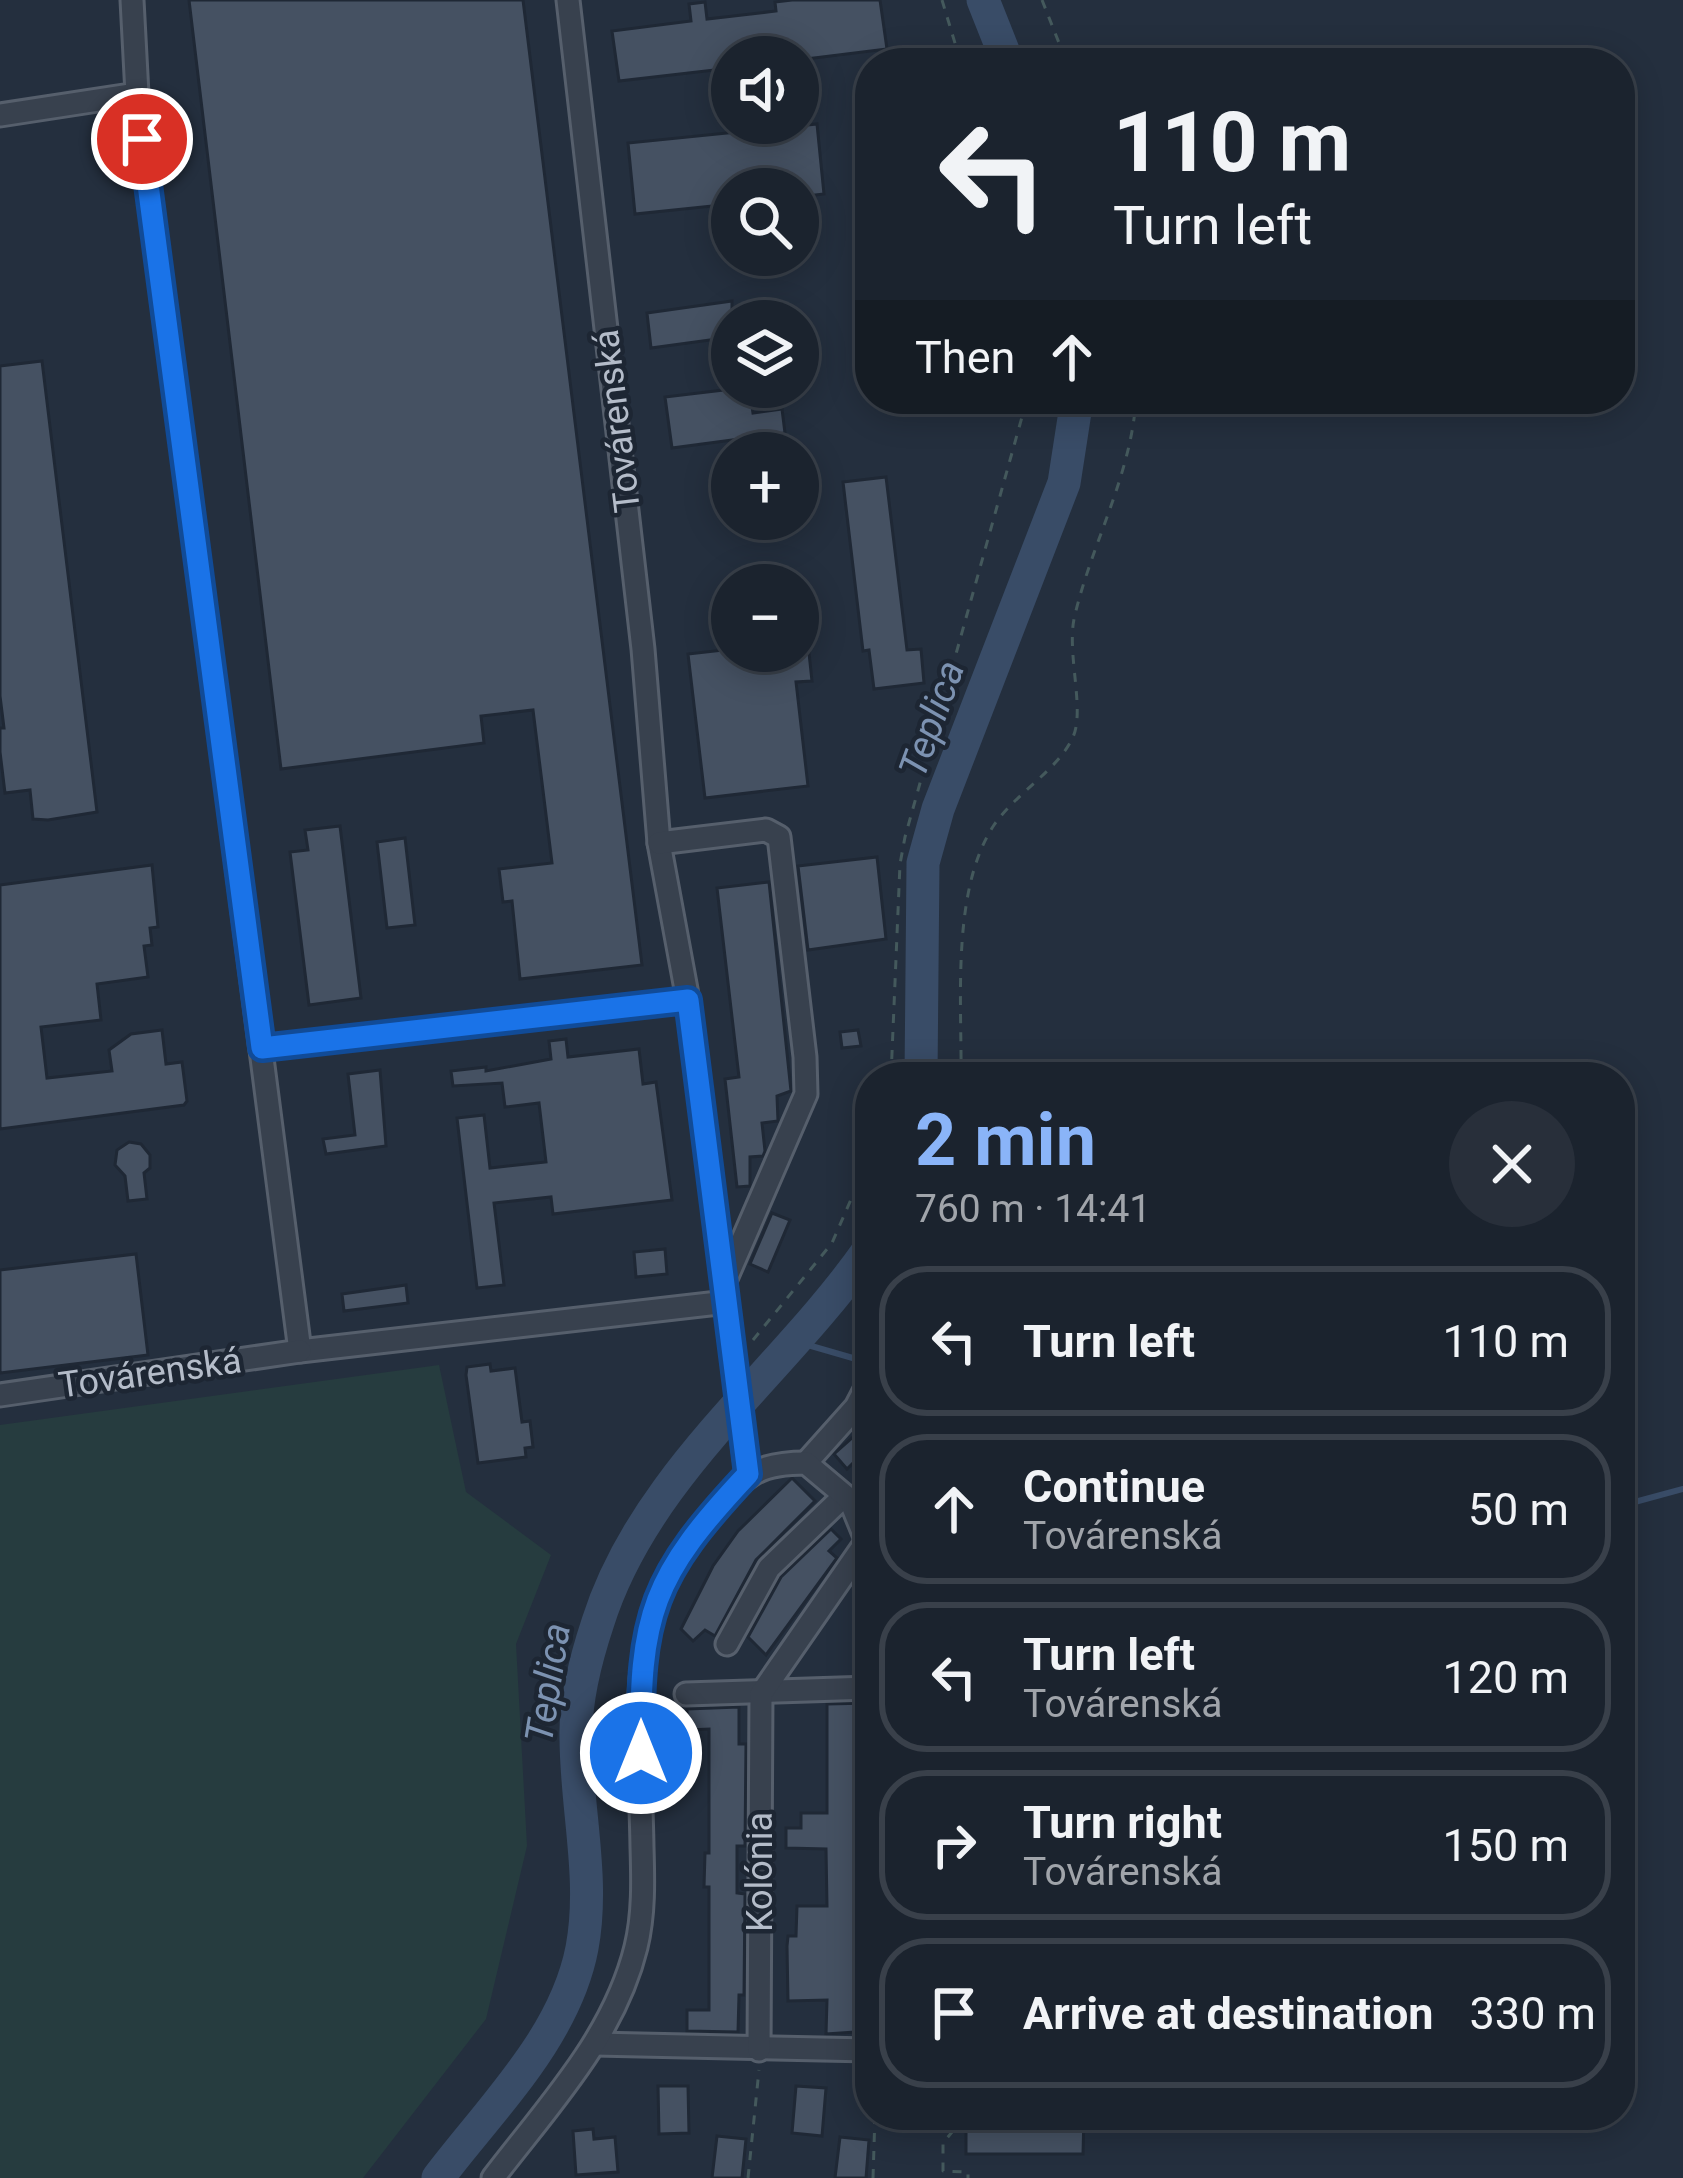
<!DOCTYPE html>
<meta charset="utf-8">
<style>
body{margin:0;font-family:Roboto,sans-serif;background:#282f3a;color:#f1f3f6;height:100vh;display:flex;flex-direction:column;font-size:45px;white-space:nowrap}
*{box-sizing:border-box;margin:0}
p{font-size:39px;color:#a0a4aa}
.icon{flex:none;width:66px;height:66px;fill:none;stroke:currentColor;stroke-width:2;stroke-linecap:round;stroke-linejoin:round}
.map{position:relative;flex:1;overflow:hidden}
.details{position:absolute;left:855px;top:1062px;width:780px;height:1068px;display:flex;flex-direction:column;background:#1b232e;border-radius:48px;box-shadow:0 6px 30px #0003,0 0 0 3px #39404a}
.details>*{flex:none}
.hud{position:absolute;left:855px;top:48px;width:780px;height:366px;border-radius:48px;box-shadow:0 6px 30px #0003,0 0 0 3px #39404a;background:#1b232e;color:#f1f3f6;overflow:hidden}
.fabs{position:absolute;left:711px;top:36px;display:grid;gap:24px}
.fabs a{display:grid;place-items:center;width:108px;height:108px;border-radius:50%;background:#1b232e;box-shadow:0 6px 30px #0003,0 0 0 3px #39404a;font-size:60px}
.pin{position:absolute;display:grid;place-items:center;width:102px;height:102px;color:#fff;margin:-51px;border:6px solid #fff;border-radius:50%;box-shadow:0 3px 12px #0007}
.me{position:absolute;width:132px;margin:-66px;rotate:0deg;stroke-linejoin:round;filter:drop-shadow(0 0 9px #0008)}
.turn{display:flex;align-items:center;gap:42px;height:252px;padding:0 60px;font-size:54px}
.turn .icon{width:156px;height:156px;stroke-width:2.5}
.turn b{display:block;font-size:84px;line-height:102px}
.then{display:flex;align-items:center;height:114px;padding:0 60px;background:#0003;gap:24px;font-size:45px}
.round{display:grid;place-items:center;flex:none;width:126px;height:126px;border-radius:63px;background:#282f3a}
.head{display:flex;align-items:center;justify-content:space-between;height:204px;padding:0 60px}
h1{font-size:72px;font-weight:700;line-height:90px;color:#8ab4f8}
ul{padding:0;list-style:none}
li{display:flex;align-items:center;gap:36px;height:150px;margin:0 24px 18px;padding:0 36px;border:6px solid #39404a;border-radius:48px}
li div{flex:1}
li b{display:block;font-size:45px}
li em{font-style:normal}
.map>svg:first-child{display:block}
.green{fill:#263c3f}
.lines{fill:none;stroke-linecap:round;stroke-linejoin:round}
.stream{stroke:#394c67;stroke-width:6}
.river{stroke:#394c67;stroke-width:33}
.building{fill:#455162;stroke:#1f2835;stroke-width:3}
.minor-casing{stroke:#565f6c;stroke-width:27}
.path{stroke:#44595c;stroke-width:3;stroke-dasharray:9 9;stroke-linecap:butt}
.minor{stroke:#38414e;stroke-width:21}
.route-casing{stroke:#114b97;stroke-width:30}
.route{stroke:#1a73e8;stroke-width:21}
.labels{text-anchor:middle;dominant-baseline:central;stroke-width:9;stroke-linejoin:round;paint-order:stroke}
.street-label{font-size:36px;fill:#b4bcc9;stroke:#1d2633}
.water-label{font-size:39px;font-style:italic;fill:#7c92b1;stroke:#1d2633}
</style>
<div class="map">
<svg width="1683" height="2178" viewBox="0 0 1683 2178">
<rect width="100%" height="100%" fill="#242f3e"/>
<path class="green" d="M439 1365 466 1492 551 1555 516 1644 527 1846 486 2019 363 2178H0V1425Z"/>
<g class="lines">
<g class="stream">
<path d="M794 1341 870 1363"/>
<path d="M1620 1506 1683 1489"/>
</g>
<g class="river">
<path d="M983 0 1008 63"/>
<path d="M921 1077 923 863 938 809 1064 483 1077 399"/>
<path d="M438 2178C491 2108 565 2037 582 1948 595 1879 576 1807 576 1738 575 1701 586 1658 598 1622 645 1473 783 1373 870 1248"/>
</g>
</g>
<g class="building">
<path d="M189 0H523L642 965 520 979 512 901 503 902 499 869 552 863 533 710 481 716 484 743 281 769Z"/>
<path d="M792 0H880L887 49 798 60 732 57V68L619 81 612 31 691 21 689 4 705 2 707 19 776 11 775 2Z"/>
<path d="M817 124 824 194 798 197V189H732V204L635 214 628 143Z"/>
<path d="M732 301V337L651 348 647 313Z"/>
<path d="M42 361 97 812 48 820 33 819 30 790 5 793 0 752V728H4L0 696V366Z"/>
<path d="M749 387 753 413 782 409 785 433 672 448 665 397Z"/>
<path d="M886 477 907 650 921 649 924 683 874 689 869 650 863 651 843 482Z"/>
<path d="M732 649 809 653 812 681 796 682 808 786 705 798 688 654Z"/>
<path d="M340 826 361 998 309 1005 290 852 308 850 305 830Z"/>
<path d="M405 838 415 925 387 928 377 842Z"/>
<path d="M877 857 886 939 808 950 798 866Z"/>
<path d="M152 865 158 927 150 928 152 945 144 946 148 977 97 984 101 1020 41 1027 47 1078 112 1071 109 1050 131 1034 162 1030 166 1064 182 1062 187 1101 184 1105 0 1129V885Z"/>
<path d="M769 882 791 1091 777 1096 778 1121 762 1123 765 1151 763 1156 750 1157V1186L737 1187 725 1079 739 1077 717 888Z"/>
<path d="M858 1030 861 1046 842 1048 840 1032Z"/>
<path d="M566 1039 568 1057 639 1049 643 1084 656 1082 672 1200 553 1214 551 1197 494 1203 504 1285 477 1288 457 1118 484 1115 490 1168 546 1162 539 1103 505 1107 502 1083 453 1086 451 1071 486 1067V1071L551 1059 549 1041Z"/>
<path d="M380 1070 386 1146 326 1154 323 1139 355 1135 348 1074Z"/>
<path d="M129 1142 141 1144 150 1155V1168L144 1173 147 1199 128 1201 125 1176 115 1165 117 1150Z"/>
<path d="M772 1213 790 1220 768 1272 750 1264Z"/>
<path d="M665 1249 667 1274 636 1277 634 1252Z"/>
<path d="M136 1254 148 1355 0 1373V1270Z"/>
<path d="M406 1285 408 1303 344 1311 342 1294Z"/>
<path d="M490 1364 491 1371 515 1368 522 1422 530 1421 533 1447 525 1448 526 1457 478 1463 466 1375 467 1367Z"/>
<path d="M870 1422V1462L862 1454 847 1469 834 1454Z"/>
<path d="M792 1478 815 1501 756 1560 715 1636 705 1630 693 1641 681 1629 713 1566 738 1531Z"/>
<path d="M831 1529 841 1539 829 1551 837 1558 766 1655 748 1637 781 1577Z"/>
<path d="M870 1703V2031L826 2034 827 2000 788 2001 787 1946 788 1936H796L797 1906H827L826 1849 786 1848V1828H801V1813H827V1704Z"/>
<path d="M739 1707V1744H746L745 1846H737V1893L745 1894 744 1995H739L738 2032 687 2031V2010H709V1887H704L705 1853H709V1729L687 1730V1709Z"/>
<path d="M658 2086H688L689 2133 659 2134Z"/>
<path d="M796 2086 826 2088 822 2136 792 2133Z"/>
<path d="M966 2115H1084L1083 2154H966Z"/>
<path d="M593 2129 594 2139 615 2137 618 2172 576 2175 573 2131Z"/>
<path d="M717 2136 746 2139 742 2178H712Z"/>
<path d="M840 2137 869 2140 866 2178H835Z"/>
</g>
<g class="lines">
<g class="minor-casing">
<g id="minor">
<path d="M568 0 643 649 659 843 688 1000 747 1474"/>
<path d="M137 94 300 1351 727 1302"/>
<path d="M0 115 137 94 132 0"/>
<path d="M659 843 766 830 779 837 805 1057 806 1094 725 1281"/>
<path d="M262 1048 688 1000"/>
<path d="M0 1395 300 1351"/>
<path d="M806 1463 856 1407 870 1380"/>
<path d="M727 1644 769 1568 844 1496"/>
<path d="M686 1694 870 1688"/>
<path d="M595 2044 870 2050"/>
<path d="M759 2050 761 1694 869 1538"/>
<path d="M493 2178C548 2106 614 2037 636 1947 644 1914 643 1880 642 1847 640 1718 620 1613 715 1510 747 1475 756 1463 806 1463L850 1500 870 1549"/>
</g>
</g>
<g class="path">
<path d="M942 0 961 63"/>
<path d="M1042 0 1067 63"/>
<path d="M891 1077 900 864 905 837 1027 399"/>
<path d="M961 1077C962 1002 951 890 994 825 1016 793 1058 770 1073 737 1085 710 1067 655 1074 619 1091 544 1131 477 1136 399"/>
<path d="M753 1340 832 1243 870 1156"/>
<path d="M962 2115 961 2121 943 2143V2171L968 2172V2178"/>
<path d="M748 2178 759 2070"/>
<path d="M873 2178 875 2115"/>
</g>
<use href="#minor" class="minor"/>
</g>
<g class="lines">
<g class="route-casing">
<path id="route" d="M142 139 262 1048 688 1000 748 1474C652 1576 639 1614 641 1753"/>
</g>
<use href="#route" class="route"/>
</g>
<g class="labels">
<g class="street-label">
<text transform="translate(617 421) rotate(-97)">Továrenská</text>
<text transform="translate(150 1373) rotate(-8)">Továrenská</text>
<text transform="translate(760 1872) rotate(-90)">Kolónia</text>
</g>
<g class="water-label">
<text transform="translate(932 719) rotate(-70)">Teplica</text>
<text transform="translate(548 1683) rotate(-81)">Teplica</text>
</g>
</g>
</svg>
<div class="fabs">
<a><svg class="icon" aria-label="sound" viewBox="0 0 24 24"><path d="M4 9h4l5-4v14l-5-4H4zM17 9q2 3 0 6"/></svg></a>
<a><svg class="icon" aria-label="search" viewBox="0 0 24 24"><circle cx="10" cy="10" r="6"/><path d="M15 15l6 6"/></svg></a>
<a><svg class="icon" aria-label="layers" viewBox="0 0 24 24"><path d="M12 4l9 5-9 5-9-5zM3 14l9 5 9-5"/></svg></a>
<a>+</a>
<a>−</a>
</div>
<div class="pin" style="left:142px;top:139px;background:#d93025"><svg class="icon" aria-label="arrive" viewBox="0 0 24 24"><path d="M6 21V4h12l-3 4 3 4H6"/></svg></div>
<svg class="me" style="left:641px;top:1753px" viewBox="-20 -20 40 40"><circle r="17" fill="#1a73e8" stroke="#fff" stroke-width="3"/><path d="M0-11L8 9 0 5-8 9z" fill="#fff"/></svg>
<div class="hud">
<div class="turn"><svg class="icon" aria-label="left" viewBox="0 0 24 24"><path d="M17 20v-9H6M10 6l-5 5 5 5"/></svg><div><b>110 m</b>Turn left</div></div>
<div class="then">Then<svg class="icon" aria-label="ahead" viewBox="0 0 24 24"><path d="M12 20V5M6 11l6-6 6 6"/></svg></div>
</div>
<section class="details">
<div class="head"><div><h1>2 min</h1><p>760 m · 14:41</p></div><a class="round"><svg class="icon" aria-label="close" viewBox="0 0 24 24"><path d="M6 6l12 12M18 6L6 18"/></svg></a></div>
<ul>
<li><svg class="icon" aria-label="left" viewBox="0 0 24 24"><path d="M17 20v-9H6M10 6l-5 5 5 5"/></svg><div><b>Turn left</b></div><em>110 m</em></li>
<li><svg class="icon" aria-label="ahead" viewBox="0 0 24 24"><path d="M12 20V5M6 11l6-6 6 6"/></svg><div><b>Continue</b><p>Továrenská</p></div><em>50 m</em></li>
<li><svg class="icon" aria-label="left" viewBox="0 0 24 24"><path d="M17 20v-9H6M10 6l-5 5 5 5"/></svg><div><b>Turn left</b><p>Továrenská</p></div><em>120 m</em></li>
<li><svg class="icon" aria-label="right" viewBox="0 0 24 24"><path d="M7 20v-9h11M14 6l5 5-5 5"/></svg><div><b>Turn right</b><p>Továrenská</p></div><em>150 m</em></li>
<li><svg class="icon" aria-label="arrive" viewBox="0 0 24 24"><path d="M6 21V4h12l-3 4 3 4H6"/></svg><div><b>Arrive at destination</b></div><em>330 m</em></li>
</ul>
</section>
</div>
